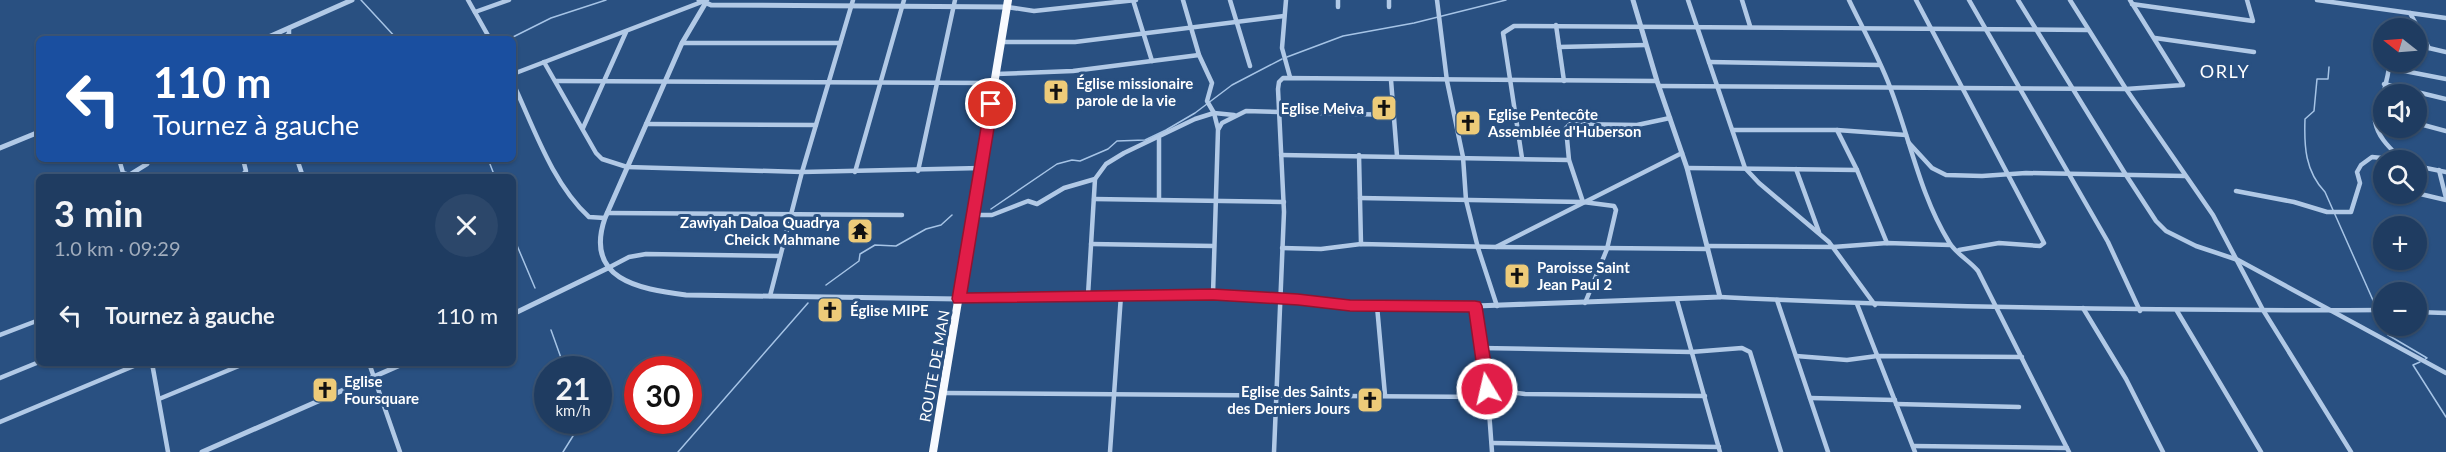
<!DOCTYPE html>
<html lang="fr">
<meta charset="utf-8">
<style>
body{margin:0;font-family:Lato,sans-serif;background:#2c476a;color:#f1f3f6;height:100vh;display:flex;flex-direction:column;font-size:22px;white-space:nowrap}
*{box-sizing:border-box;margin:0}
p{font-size:20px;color:#a1adbd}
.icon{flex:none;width:33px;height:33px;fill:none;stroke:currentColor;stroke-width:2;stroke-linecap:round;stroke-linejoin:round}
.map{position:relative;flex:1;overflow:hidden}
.side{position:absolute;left:36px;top:174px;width:480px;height:192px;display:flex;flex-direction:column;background:#1f3c61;border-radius:9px;box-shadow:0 2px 4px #0004,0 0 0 2px #3c5676}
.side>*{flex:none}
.banner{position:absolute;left:36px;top:36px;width:480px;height:126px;border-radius:9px;box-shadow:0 2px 4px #0004,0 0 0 2px #3c5676;background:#1a4fa0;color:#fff;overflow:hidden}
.needle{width:39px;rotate:287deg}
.fabs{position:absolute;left:2373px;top:18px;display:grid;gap:12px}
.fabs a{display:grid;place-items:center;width:54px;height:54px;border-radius:50%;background:#1f3c61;box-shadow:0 2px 4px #0004,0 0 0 2px #3c5676;font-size:30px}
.speed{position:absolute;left:534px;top:356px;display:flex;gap:12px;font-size:30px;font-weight:700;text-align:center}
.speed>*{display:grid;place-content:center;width:78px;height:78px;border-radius:50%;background:#1f3c61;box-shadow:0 2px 4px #0004,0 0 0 2px #3c5676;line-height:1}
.speed small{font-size:15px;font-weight:400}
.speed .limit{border:9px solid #d22;background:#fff;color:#111}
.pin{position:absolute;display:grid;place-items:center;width:51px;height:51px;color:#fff;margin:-26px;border:3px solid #fff;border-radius:50%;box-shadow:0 2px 6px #0007}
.me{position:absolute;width:66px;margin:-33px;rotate:351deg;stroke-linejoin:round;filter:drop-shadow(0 0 4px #0008)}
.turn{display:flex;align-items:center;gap:21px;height:126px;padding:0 18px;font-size:27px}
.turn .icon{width:78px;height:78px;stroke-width:2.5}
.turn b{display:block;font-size:42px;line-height:51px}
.round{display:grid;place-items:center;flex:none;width:63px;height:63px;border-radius:32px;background:#2c476a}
.head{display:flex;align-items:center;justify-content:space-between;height:102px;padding:0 18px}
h1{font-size:36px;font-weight:700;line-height:45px}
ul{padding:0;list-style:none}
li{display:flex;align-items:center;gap:18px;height:78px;padding:0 18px}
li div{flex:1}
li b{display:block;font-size:22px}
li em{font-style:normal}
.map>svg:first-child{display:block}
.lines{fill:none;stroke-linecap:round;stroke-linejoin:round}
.stream{stroke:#a6c4e6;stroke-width:1.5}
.minor{stroke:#b1c9e6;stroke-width:4.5}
.tertiary{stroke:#b1c9e6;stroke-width:5}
.trunk{stroke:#f8fafe;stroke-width:8}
.route{fill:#e11d48;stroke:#92132f;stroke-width:1.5}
.labels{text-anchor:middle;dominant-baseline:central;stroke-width:6;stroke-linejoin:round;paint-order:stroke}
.poi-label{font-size:15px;font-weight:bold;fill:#fff;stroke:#295081;text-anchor:start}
.street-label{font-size:15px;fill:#fff;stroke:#295081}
.quarter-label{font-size:18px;letter-spacing:1.5px;fill:#fff;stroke:#295081}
</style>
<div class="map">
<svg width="2446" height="452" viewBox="0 0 2446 452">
<rect width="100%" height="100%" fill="#295081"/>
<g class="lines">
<g class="stream">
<path d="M361 0 397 39"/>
<path d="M509 39 551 18 606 0"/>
<path d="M1287 57 1343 36 1414 23 1506 0"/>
<path d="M2329 67 2328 79H2317L2314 111 2305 119C2304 146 2305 171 2325 192L2376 307"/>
<path d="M488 159 495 177"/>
<path d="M991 209 1057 164 1072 160 1080 161 1108 149 1117 141 1145 140 1166 130 1195 113 1232 85 1282 59"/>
<path d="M513 236 535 288"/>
<path d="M826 285 859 261 860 254 875 245 896 246 926 229 941 225 952 215"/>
<path d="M2378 312 2384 325"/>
<path d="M2384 326 2388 335 2427 358 2424 360"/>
<path d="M551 330 565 369"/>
<path d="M2420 362 2413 365 2446 417"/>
<path d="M563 452 583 420"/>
<path d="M678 452 808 303"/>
</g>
<g class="minor">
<path d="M468 0 490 39"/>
<path d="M1133 0 1152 61"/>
<path d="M1183 0 1199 55 1212 83 1207 101 1214 113 1218 129"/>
<path d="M1230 0 1250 66"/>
<path d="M1286 0 1282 48 1290 77"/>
<path d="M1338 0V7"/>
<path d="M1389 0V7"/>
<path d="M1437 0 1447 81 1463 157 1466 200 1478 248 1497 306"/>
<path d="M1688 0 1745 168 1759 183 1829 242 1875 305"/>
<path d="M1742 0 1750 26"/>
<path d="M1849 0C1863 29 1879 58 1890 87 1910 139 1920 195 1949 242 1955 253 1970 261 1978 271L2069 452"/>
<path d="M1916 0 2044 243 2040 246 1999 243 1959 250"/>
<path d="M1969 0 2108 242 2140 311"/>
<path d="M2018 0 2126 175 2156 221 2166 231 2196 246 2238 260 2446 373"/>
<path d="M2070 0 2126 89 2213 215 2263 310 2351 452"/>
<path d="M2317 0 2446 18"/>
<path d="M2132 4 2253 21 2247 0"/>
<path d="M1007 7 1034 11 1136 0"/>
<path d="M475 12 509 0"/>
<path d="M2410 13 2429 48"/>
<path d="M1556 25 1564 81"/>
<path d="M2155 38 2254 52"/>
<path d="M282 39 289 34V28"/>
<path d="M1002 42H1075L1284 16"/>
<path d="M682 43H840"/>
<path d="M2416 45 2446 52"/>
<path d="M1559 47 1646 45"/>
<path d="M544 62 596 153 602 159 627 167 802 172 981 168"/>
<path d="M1709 62 1880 65"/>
<path d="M2389 68 2446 79"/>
<path d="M513 74 707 0"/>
<path d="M996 74 1073 71 1199 55"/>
<path d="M1391 80 1397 156"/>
<path d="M556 81 995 83"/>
<path d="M513 83C534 128 552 183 589 217L605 218"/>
<path d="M2384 84 2446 99"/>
<path d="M1659 86 2126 89 2183 85 2130 0"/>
<path d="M2384 105C2381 90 2390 77 2389 62"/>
<path d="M2384 111 2375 121C2378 138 2390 148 2402 160"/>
<path d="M2416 123 2446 131"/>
<path d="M646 124 816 125"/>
<path d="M583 128 626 32"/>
<path d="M1733 130H1837L1906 135"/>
<path d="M1837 130 1857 170 1887 243"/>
<path d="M1159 138V199"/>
<path d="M1909 143 1932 168 1946 175 1982 176 2026 173 2185 176"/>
<path d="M1281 155 1569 160"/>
<path d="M1359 155 1361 244"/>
<path d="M1522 158 1503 33 1514 26 2088 30"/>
<path d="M119 159 123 173 129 175"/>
<path d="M297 159 303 177"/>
<path d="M2416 166 2446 172"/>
<path d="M1687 168 1857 170"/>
<path d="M1796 169 1819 232"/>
<path d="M2439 170 2446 198"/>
<path d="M918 171 955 0"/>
<path d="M855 172 904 0"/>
<path d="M2416 176 2420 167"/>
<path d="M126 177 147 164 150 159"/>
<path d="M241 177 246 171 243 159"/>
<path d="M2236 191 2294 202 2327 212H2351L2360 183 2357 172 2361 165 2372 157 2402 160"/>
<path d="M2416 193 2446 200"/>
<path d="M1360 198 1583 202 1614 206 1616 210 1607 249 1585 303"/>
<path d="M1094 199 1284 202"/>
<path d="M1583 202 1569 160 1566 128 1570 124 1637 125 1670 118"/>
<path d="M2407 202 2410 194"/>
<path d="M607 213 902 215"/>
<path d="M973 215H992L1028 201 1037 204 1064 188 1095 179 1106 164 1124 153 1195 119 1214 113 1234 115"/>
<path d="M1091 244 1214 246"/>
<path d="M1707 246 1833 247 1887 243 1950 245"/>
<path d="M1496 247 1708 249"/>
<path d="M1282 248 1321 249 1361 244 1496 247 1682 153"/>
<path d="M608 268 629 257 646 254 780 256"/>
<path d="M1213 294 1218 130 1222 123 1246 111 1393 115"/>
<path d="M1088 295 1095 179"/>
<path d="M770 296 802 172 853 0"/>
<path d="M1720 297C1941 308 2163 311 2384 310"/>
<path d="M1677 300 1720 452"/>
<path d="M1777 300 1828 452"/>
<path d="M1857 304 1915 452"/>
<path d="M1377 306 1385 395"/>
<path d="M1475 306 1488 397 1492 452"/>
<path d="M2083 308 2126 379 2163 452"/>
<path d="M2177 311 2261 452"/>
<path d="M2416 312 2446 313"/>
<path d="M0 335 39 320"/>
<path d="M1481 348 1691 352 1742 348 1750 352 1781 452"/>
<path d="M1796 356 1847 360 1877 356 2022 357"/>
<path d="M152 363 168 452"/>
<path d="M369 363 400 452"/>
<path d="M0 378 39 362"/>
<path d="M1487 389 1525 394 1705 396"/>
<path d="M943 393 1488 397"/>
<path d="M1810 398 1895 400"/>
<path d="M159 399 246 363"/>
<path d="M1896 404 2019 407"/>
<path d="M0 422 141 363"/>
<path d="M1492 443 1719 447"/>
<path d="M1913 446 2067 448"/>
<path d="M1110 452 1121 295"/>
<path d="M1274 452 1284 212 1278 89 1279 82 1283 78 1657 81"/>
</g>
<g class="tertiary">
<path d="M699 0 711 5 1007 7"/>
<path d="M705 4 682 43 605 218C584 279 638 289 686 295L959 299 1213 294 1377 306H1475L1720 297 1687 168 1657 81 1633 0"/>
<path d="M264 39 352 0"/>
<path d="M0 148 39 132"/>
<path d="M513 314 608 268"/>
<path d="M202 452 405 363"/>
</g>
<path class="trunk" d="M933 452 1008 0"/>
</g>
<path class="route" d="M991 100 998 104 967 293 1213 289 1298 294 1350 300 1475 301 1480 302 1482 306 1495 389 1493 394 1487 395 1482 394 1480 389 1469 312 1350 311 1298 305 1213 300 954 303 952 299 985 104Z"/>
<defs>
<g id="church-square" transform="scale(1.35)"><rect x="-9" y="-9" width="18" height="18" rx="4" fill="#edcb79" stroke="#295081"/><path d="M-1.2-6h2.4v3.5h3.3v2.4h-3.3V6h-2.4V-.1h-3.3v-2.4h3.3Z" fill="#111"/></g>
<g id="temple-square" transform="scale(1.35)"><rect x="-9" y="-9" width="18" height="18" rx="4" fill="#edcb79" stroke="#295081"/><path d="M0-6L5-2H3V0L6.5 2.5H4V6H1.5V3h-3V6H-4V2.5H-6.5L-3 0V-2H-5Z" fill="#111"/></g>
</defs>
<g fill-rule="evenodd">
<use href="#church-square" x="1056" y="92"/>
<use href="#church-square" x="1384" y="108"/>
<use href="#church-square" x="1468" y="123"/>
<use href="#temple-square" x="860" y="231"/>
<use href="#church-square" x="1517" y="276"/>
<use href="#church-square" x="830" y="310"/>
<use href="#church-square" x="325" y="390"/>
<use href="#church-square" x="1370" y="400"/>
</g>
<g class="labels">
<g class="poi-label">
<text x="1076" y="83">Église missionaire<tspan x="1076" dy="17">parole de la vie</tspan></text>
<text x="1364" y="108" text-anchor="end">Eglise Meiva</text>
<text x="1488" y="114">Eglise Pentecôte<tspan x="1488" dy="17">Assemblée d'Huberson</tspan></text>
<text x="840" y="222" text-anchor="end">Zawiyah Daloa Quadrya<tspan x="840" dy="17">Cheick Mahmane</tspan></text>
<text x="1537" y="267">Paroisse Saint<tspan x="1537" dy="17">Jean Paul 2</tspan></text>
<text x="850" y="310">Église MIPE</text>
<text x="344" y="381">Eglise<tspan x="344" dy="17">Foursquare</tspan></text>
<text x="1350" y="391" text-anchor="end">Eglise des Saints<tspan x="1350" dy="17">des Derniers Jours</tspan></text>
</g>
<g class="street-label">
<text transform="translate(934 366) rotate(-80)">ROUTE DE MAN</text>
</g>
<g class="quarter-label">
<text x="2225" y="71">ORLY</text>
</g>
</g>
</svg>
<div class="fabs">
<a><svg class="needle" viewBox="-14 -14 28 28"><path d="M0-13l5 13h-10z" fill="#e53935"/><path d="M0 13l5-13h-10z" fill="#a1adbd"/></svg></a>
<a><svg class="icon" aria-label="sound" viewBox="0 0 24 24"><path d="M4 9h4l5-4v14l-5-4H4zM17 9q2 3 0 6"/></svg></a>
<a><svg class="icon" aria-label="search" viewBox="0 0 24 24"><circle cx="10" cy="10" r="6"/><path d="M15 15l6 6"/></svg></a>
<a>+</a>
<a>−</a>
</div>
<div class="speed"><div>21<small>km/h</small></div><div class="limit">30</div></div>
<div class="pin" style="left:991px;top:104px;background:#d93025"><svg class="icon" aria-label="arrive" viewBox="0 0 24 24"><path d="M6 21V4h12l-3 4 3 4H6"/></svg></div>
<svg class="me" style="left:1487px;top:389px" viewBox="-20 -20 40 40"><circle r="17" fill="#e11d48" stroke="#fff" stroke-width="3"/><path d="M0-11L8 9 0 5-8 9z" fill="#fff"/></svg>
<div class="banner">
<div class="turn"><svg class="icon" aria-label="left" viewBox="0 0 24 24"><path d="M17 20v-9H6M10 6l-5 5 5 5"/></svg><div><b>110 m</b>Tournez à gauche</div></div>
</div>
<section class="side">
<div class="head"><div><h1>3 min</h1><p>1.0 km · 09:29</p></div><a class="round"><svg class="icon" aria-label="close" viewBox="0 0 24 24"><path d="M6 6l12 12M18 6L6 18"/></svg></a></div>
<ul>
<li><svg class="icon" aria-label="left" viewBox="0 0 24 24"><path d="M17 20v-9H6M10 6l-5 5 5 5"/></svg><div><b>Tournez à gauche</b></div><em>110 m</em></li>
</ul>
</section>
</div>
